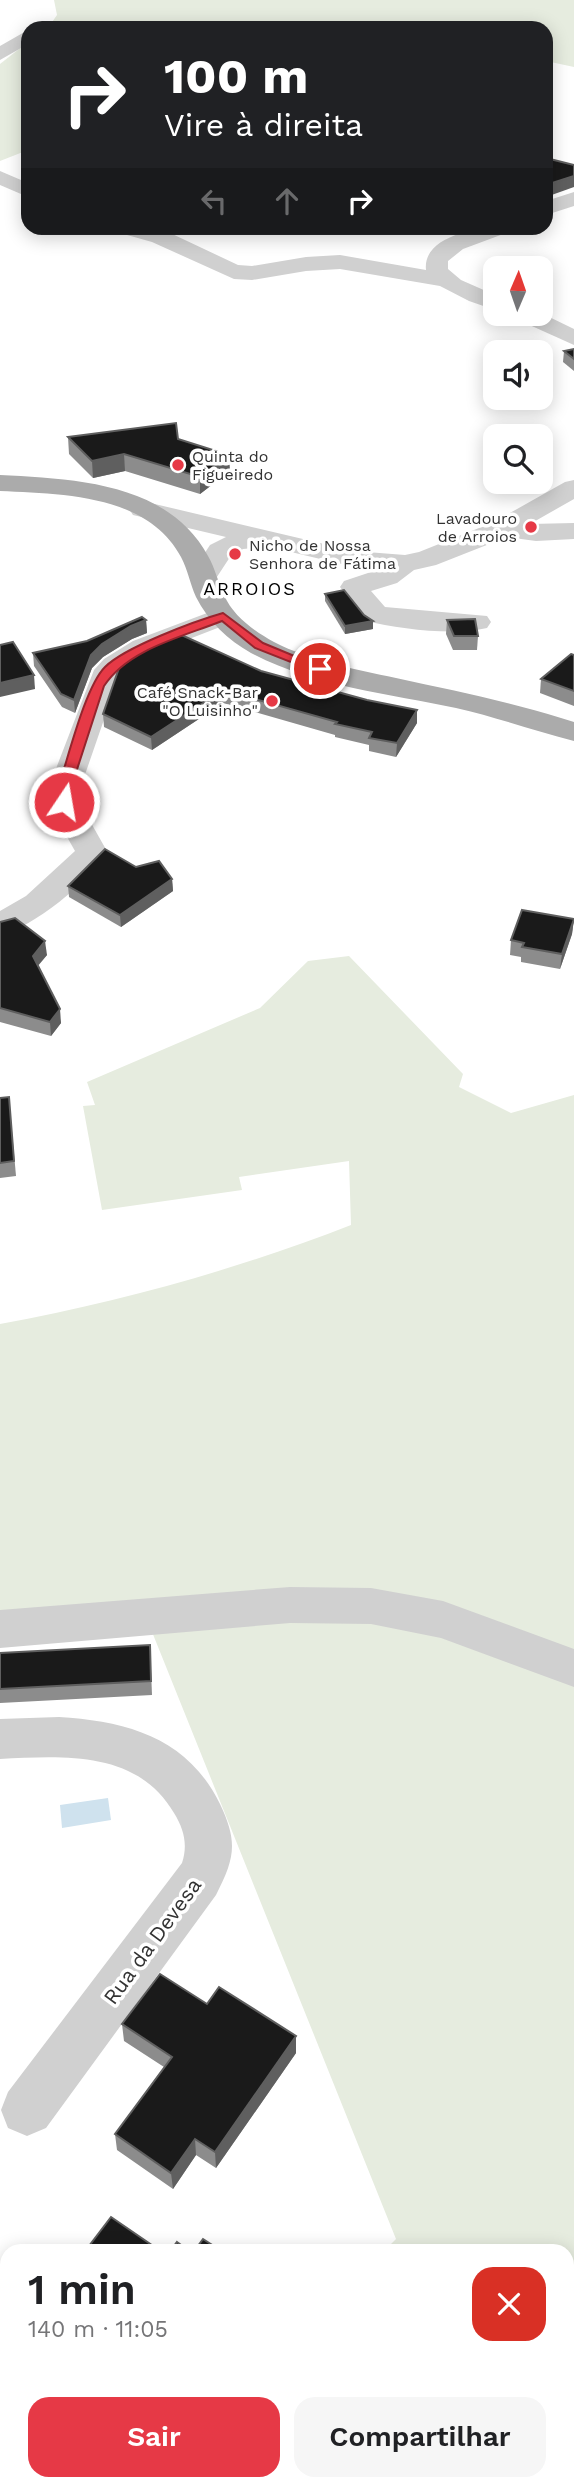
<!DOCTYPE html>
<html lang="pt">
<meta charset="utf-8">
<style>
body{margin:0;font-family:"Work Sans",sans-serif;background:#f6f6f6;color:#202124;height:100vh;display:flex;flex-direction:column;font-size:26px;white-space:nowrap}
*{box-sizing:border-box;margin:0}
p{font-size:23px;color:#757577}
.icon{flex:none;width:38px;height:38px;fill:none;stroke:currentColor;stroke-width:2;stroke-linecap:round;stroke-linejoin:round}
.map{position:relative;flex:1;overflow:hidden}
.panel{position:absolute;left:0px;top:2244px;width:574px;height:247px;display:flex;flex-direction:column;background:#fff;border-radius:21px 21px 0 0;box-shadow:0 4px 18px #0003}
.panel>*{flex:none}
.banner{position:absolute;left:21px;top:21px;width:532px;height:214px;border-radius:21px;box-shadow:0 4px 18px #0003;background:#202124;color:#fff;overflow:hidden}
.needle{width:46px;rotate:2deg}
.tools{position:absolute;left:483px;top:256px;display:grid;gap:14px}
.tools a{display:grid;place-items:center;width:70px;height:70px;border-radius:14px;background:#fff;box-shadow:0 4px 18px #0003;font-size:35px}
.pin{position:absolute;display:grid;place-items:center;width:60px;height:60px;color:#fff;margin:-30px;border:4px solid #fff;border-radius:50%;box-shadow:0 2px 7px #0007}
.me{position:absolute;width:77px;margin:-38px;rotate:12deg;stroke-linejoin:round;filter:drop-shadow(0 0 5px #0008)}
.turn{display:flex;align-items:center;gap:24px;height:147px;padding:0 28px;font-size:32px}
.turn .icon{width:91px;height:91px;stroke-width:2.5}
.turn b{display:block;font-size:49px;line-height:60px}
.lanes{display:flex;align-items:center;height:66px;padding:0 28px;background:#0003;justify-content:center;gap:35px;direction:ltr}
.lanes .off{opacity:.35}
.round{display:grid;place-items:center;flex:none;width:74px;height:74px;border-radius:21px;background:#f6f6f6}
.head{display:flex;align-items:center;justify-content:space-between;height:119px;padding:0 28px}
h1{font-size:42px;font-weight:600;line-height:52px}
.button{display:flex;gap:14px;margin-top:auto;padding:14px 28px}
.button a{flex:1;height:80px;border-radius:21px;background:#e63946;color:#fff;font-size:28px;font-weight:600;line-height:80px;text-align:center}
.button a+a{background:#f6f6f6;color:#202124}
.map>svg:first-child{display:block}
.green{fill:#e6ecdf}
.water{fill:#cfe2ee}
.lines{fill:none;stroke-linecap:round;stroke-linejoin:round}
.minor{fill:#d0d0d0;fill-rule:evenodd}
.major{fill:#ababab;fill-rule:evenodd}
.wall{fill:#8c8c8c}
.shaded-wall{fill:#5f5f5f}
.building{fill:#1a1a1a;stroke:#5f5f5f;stroke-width:2}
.route{fill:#e63946;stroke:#96252e;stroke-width:2}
.poi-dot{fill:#e63946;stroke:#fff;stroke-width:2.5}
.labels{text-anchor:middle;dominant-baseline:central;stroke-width:7;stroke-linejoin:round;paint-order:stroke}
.far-poi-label{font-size:16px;fill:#333;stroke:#fff;text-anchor:start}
.far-quarter-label{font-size:18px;letter-spacing:2px;fill:#000;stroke:#fff}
.near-street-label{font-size:21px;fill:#333;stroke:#fff}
</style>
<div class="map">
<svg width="574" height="2489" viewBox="0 0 574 2489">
<rect width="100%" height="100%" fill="#fff"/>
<g class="green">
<path d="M54 0H574V67L546 61V28H48L57 15Z"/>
<path d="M28 42V150L0 161V64Z"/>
<path d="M349 956 463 1074 459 1087 511 1113 574 1095V2489H155L161 2483H567V2250H385L396 2239 140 1602 0 1616V1324C119 1302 239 1269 351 1225L349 1161 239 1177 242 1190 102 1210 83 1106 95 1105 87 1082 260 1008 308 961Z"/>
</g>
<path class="water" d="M108 1798 111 1820 62 1828 60 1805Z"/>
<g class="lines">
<g class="minor">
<path d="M28 30V44L0 60V46Z"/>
<path d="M0 171 28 183V197L0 185Z"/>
<path d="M574 192V206L546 215V201Z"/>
<path d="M117 228H151L168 232 238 265 252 266 306 257 340 255 426 270C422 234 484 226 509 228L506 233 463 249 448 261V269L461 280 495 295V310L469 301 440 286 340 269 306 271 252 280 234 279 152 242 120 233Z"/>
<path d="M510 313H541L574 329V345L514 318Z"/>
<path d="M574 480V499L530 524 574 523V539L536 541 507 537 436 565 414 570 397 583 371 591 385 607 487 616 491 622 487 628C455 636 399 629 366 621L340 587 344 581 380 569 354 567 270 547 254 548 243 549 230 557 213 583 203 585 193 583 189 577 210 545 226 537 133 515 129 509 133 503 142 501 354 551 405 555 419 552 494 522 565 482Z"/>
<path d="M223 607 233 610 237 616 233 622 153 653 118 679 79 792 82 807 108 853C88 882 34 927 0 935V911L26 896 75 851 50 807 47 792 94 670 104 659 133 641Z"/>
<path d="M290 1587 371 1588 443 1601 574 1649V1687L441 1638 371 1624 290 1623 0 1648V1610Z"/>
<path d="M59 1717C127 1721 188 1738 220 1804 238 1842 235 1858 216 1895L46 2128 27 2136 8 2128 1 2110 8 2092 182 1863C188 1845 184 1829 174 1813 137 1750 64 1756 0 1759V1719Z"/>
</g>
<path class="major" d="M0 475C74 479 168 482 208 556 215 568 218 582 224 595 233 616 254 631 274 642 311 661 354 669 396 678 451 690 507 701 561 718L574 722V741C534 731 496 717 456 708 389 694 313 686 251 653 228 640 208 621 196 597 190 584 188 570 181 557 147 494 62 494 0 491Z"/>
</g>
<g class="wall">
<path d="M574 349V371L563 362 564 351Z"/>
<path d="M68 437 178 439 230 471 200 494 125 471 93 478 69 454Z"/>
<path d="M325 594 373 621V629L345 634 325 601Z"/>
<path d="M146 620 147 633 132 639 103 657 92 668 75 713 62 707 34 666 33 653 87 641Z"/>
<path d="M447 620 478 636 477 650H453L446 634Z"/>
<path d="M574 655V706L540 693 541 679Z"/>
<path d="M261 671 417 723 396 757 369 751V745L335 737V735L223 703 152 750 104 727 103 714Z"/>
<path d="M136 867 172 879 173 891 121 927 69 897 68 886Z"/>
<path d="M574 919 572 934 560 969 521 962V957L510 955 511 940Z"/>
<path d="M0 922 47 955 38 966 61 1023 51 1036 0 1022Z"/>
<path d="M9 1097 16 1176 0 1178V1098Z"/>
<path d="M150 1645 152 1695 0 1703V1653Z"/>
<path d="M207 2004 296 2036V2053L216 2168 196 2155 173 2189 117 2150 115 2134 164 2067 124 2041 122 2024Z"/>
</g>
<g class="shaded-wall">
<path d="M574 176V187L546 197V185Z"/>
<path d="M124 454 125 471 93 478 92 461Z"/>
<path d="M229 455 230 471 200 494V477Z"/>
<path d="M146 620 147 633 132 639 103 657 92 668 75 713 74 700 91 655 102 644 131 626Z"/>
<path d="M373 621V629L345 634V626Z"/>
<path d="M34 675 35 689 0 697V683Z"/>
<path d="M223 690V703L152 750 151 737Z"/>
<path d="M417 710V723L396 757 397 743Z"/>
<path d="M172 879 173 891 121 927 120 915Z"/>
<path d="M574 919 572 934 560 969 562 954Z"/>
<path d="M45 941 47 955 34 970 33 956Z"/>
<path d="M60 1009 61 1023 51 1036 50 1022Z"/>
<path d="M296 2036V2053L216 2168 215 2152Z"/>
<path d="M195 2139 196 2155 173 2189 171 2173Z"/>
</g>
<g class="building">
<path d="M546 158 574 165V176L546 185Z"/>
<path d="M574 349V359L564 351Z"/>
<path d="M176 423 178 439 229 455 200 477 124 454 92 461 68 437Z"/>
<path d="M344 590 364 615 373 621 345 626 325 594Z"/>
<path d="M142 617 146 620 131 626 102 644 91 655 74 700 61 694 33 653 87 641Z"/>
<path d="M475 619 478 636H454L447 620Z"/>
<path d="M177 633 261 671 367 700 417 710 397 743 369 738 372 732 335 724 337 722 223 690 151 737 103 714 119 668 154 642Z"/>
<path d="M13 642 34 675 0 683V645Z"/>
<path d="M571 654 574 655V691L541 679Z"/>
<path d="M105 849 136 867 159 861 172 879 120 915 68 886Z"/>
<path d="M522 910 574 919 562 954 522 947 524 943 511 940Z"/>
<path d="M15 918 45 941 33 956 60 1009 50 1022 0 1008V922Z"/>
<path d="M9 1097 14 1161 0 1163V1098Z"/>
<path d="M150 1645 151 1681 0 1689V1653Z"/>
<path d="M160 1974 207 2004 219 1987 296 2036 215 2152 195 2139 171 2173 115 2134 172 2057 122 2024Z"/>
<path d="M111 2217 159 2250H86Z"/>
<path d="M203 2239 220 2250H195Z"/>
<path d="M177 2242 188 2250H171Z"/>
</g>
<path class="route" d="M223 613 263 643 326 669 316 672 255 648 222 621C182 637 128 649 104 686L71 788 69 805H59L58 788C68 759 85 687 105 667 125 647 195 621 223 613Z"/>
<g class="poi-dot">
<circle cx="178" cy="465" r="7"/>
<circle cx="531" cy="527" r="7"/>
<circle cx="235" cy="554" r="7"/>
<circle cx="272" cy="701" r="7"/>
</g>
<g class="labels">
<g class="far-poi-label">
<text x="192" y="456">Quinta do<tspan x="192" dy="18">Figueiredo</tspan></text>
<text x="517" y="518" text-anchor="end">Lavadouro<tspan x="517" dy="18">de Arroios</tspan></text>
<text x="249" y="545">Nicho de Nossa<tspan x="249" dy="18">Senhora de Fátima</tspan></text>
<text x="258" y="692" text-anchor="end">Café Snack-Bar<tspan x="258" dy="18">"O Luisinho"</tspan></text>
</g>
<g class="far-quarter-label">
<text x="250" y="588">ARROIOS</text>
</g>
<g class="near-street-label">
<text transform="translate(152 1941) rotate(-54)">Rua da Devesa</text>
</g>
</g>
</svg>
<div class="tools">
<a><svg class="needle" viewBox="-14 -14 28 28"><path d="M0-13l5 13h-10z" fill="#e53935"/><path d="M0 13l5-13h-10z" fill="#757577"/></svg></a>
<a><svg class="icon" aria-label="sound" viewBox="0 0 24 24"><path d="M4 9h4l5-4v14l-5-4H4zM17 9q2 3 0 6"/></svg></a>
<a><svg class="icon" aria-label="search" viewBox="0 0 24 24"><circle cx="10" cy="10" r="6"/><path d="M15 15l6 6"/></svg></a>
</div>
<div class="pin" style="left:320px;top:669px;background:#d93025"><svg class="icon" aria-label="arrive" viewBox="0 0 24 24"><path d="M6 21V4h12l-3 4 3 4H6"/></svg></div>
<svg class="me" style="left:64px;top:802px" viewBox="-20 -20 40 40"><circle r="17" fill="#e63946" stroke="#fff" stroke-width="3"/><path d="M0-11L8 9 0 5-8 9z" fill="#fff"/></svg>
<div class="banner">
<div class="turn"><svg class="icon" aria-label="right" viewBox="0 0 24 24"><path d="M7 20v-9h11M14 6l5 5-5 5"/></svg><div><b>100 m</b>Vire à direita</div></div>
<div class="lanes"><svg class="icon off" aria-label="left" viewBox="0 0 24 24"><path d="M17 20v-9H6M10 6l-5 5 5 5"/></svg><svg class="icon off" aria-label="ahead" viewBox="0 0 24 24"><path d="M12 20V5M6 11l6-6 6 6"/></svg><svg class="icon" aria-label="right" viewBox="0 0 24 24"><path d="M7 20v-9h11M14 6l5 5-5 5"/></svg></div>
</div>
<section class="panel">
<div class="head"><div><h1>1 min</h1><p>140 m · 11:05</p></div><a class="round" style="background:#d93025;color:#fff"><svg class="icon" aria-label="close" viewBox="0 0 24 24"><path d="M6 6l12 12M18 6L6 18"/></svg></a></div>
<div class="button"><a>Sair</a><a>Compartilhar</a></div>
</section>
</div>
